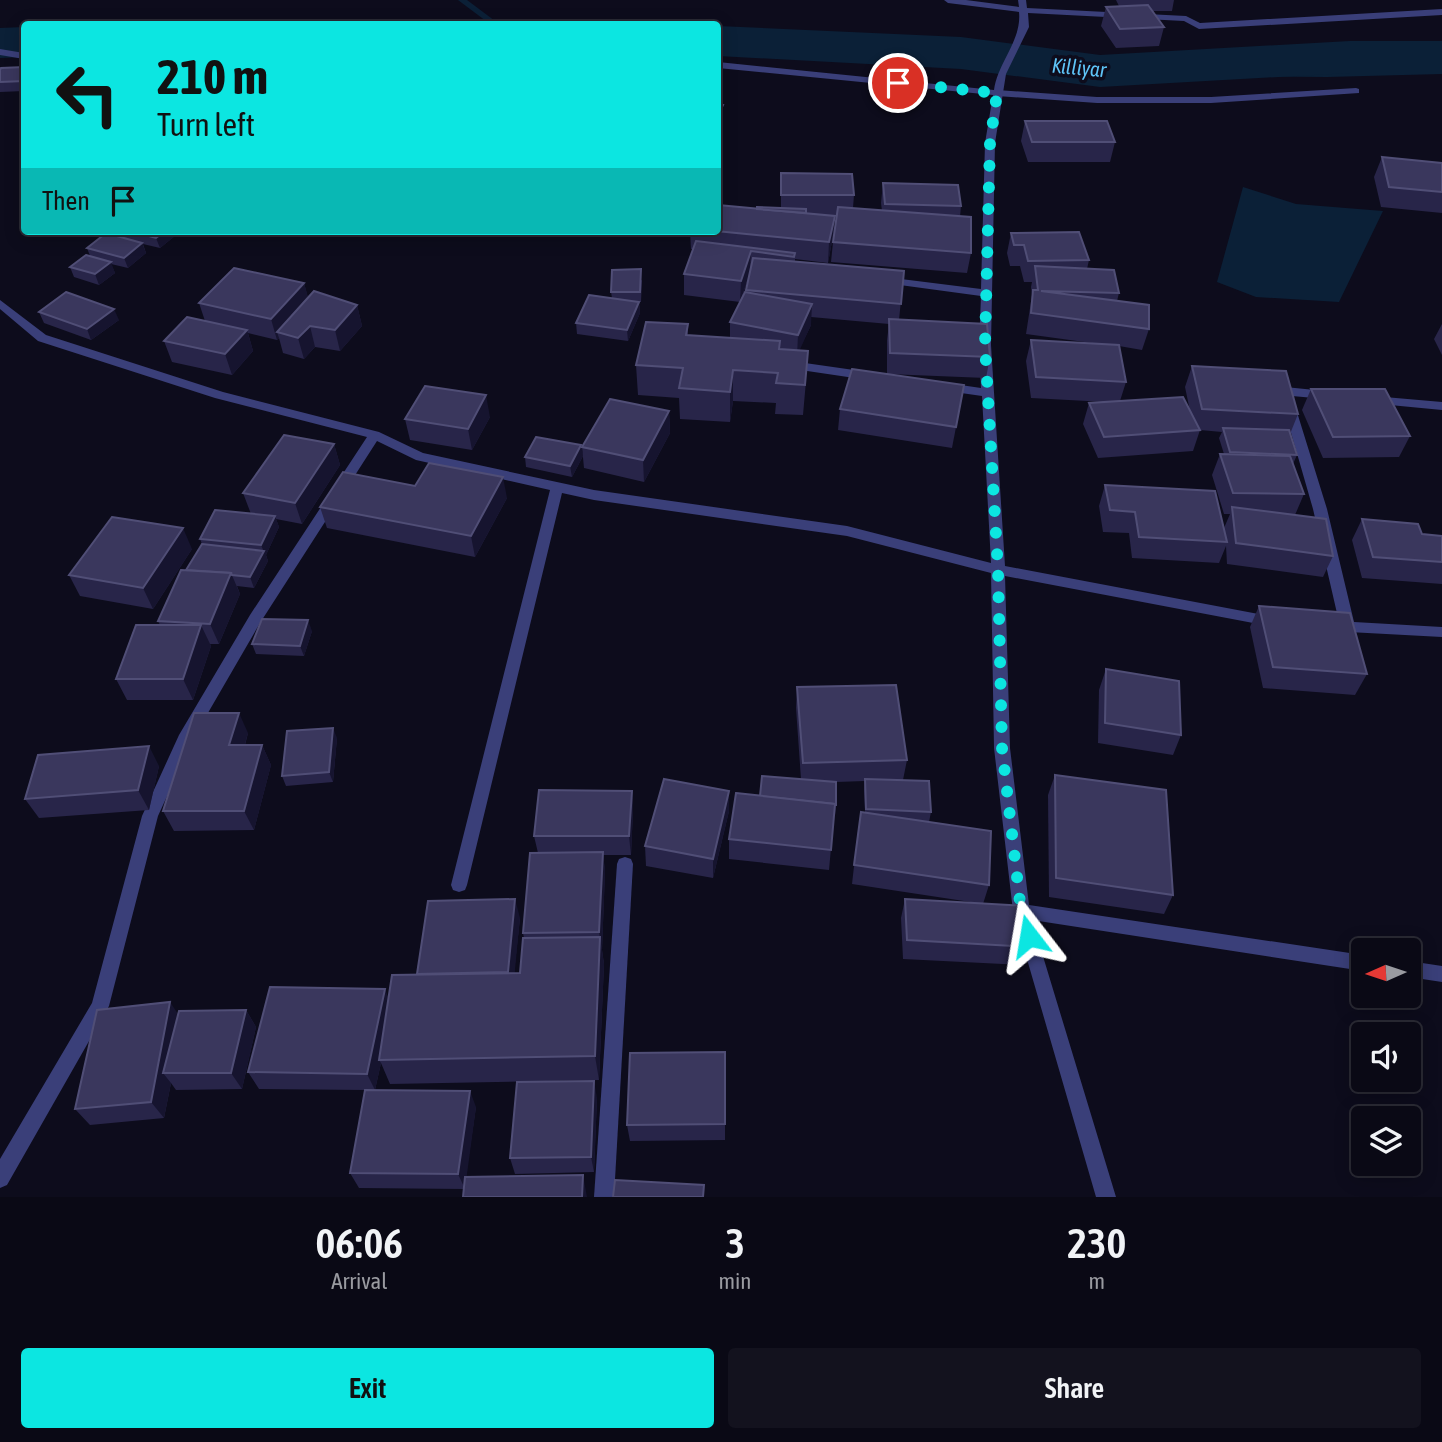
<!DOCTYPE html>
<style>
body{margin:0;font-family:"Asap Condensed",sans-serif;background:#13121e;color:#f1f3f6;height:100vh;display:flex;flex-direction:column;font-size:26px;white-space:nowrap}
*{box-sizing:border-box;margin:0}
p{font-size:23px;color:#999aa0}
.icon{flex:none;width:38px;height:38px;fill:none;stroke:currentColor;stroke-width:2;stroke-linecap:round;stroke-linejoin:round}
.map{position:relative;height:1197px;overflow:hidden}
.details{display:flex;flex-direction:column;background:#0a0915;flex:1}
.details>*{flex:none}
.hud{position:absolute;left:21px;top:21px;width:700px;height:214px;border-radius:7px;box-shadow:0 4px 18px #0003,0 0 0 2px #2a2a34;background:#0ce6e1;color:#111;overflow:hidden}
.needle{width:46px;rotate:267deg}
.controls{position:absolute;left:1351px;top:938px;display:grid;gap:14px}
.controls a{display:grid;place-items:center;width:70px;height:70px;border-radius:7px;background:#0a0915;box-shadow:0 4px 18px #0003,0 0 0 2px #2a2a34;font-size:35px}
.pin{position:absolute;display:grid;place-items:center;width:60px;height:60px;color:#fff;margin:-30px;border:4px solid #fff;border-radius:50%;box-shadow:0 2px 7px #0007}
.me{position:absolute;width:77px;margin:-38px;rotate:346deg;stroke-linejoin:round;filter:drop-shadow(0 0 5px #0008)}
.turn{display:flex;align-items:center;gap:24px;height:147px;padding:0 21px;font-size:32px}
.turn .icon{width:91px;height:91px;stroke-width:2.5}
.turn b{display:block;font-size:49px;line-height:60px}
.then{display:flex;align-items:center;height:66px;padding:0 21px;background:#0003;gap:14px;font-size:26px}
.eta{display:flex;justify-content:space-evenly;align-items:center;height:119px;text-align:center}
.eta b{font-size:42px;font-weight:600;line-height:49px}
.button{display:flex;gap:14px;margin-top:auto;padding:14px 21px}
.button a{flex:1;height:80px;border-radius:7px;background:#0ce6e1;color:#111;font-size:28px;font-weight:600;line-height:80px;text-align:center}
.button a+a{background:#13121e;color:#f1f3f6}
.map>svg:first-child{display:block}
.water{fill:#0b2037}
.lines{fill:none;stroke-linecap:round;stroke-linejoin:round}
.stream{fill:#0b2037;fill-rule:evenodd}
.river{fill:#0b2037;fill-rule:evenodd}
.service{fill:#3a3f79;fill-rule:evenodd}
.minor{fill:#3a3f79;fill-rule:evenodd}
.wall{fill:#282549;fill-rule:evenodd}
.shaded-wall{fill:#16142f}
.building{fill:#3a375d;stroke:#504e76;stroke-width:2}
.route{stroke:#0ce6e1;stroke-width:12;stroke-dasharray:0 21.6}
.labels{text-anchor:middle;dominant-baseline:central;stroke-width:7;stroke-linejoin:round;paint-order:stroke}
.far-water-label{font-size:21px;font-style:italic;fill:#5ec3f6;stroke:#0d0c1c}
</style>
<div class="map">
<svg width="1442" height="1197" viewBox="0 0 1442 1197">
<rect width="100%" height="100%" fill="#0d0c1c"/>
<g class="water">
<path d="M1442 44V74L1327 77 1223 76 1215 51Z"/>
<path d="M1243 187 1296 204 1383 211 1339 302 1256 297 1217 282Z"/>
</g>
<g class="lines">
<path class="stream" d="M458 0H467L499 24H490Z"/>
<g class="river">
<path d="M718 26 961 37 1100 55 1350 41H1442V73H1350L1100 87 961 69 718 56Z"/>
<path d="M24 27V57L0 58V28Z"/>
</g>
<path class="service" d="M1356 88 1359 89V93L1211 103H1097L997 96 992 93 997 90 1097 97H1211Z"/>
<g class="minor">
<path d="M944 0H966L1019 7 1018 0H1026L1027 8 1186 16 1200 23 1442 9V15L1199 29 1184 21 1028 13 1029 27 1006 74 995 143 991 345 1005 566 1269 616 1274 617 1276 621 1274 625 1269 626 1005 576 1010 748 1029 905 1363 955V971L1032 920 1116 1197H1096L1013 911 994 748 991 573 847 536 594 500 562 493 467 885 465 890 459 892 453 890 451 885 550 490 416 460 377 441 260 623 194 737 158 816 109 1006 7 1185 0 1188V1159L92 1003 142 816 179 735 250 615 367 437 215 398 38 341 0 309V300L46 335 223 392 379 432 423 453 594 490 847 526 991 563 982 396 947 391 941 387 947 383 981 388 979 345 981 296 885 283 880 280 885 277 981 289 985 143 993 95 718 68V62L994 90C998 62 1022 40 1019 12L948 3Z"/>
<path d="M0 49 24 53V59L0 55Z"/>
<path d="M791 361 868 372 874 376 868 380 787 368V362Z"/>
<path d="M1285 387 1325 391 1331 395 1325 399 1292 396 1327 509 1354 622 1442 627V637L1330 631 1328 627 1330 623 1339 622 1313 509 1279 391Z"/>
<path d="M1373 396 1442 402V410L1369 403 1367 400 1369 397Z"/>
<path d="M625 857 631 859 633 864 614 1197H594L617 864 619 859Z"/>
<path d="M1409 961 1442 966V982L1409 977Z"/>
</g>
</g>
<g class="wall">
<path d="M1116 0H1174L1172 11H1152L1164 27 1159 46 1116 48 1101 26 1106 7 1119 6Z"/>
<path d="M24 67V91L0 92V70Z"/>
<path d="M1025 121 1115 142 1110 162H1028L1021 141Z"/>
<path d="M1382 157 1442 163V213L1381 207 1374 177Z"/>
<path d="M781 173 854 195 853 208 882 211 881 203 883 183 961 206 960 217 971 253 967 273 831 262 833 242 837 216 830 215 835 216 833 236 828 263 795 259V261L904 271 899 320 990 357 986 378 887 374V340L889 324 811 317V325L799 350 806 381 803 415 775 414 776 403 733 401 730 422 680 419 679 398 638 395 636 365 688 324V335L730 338V322L740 302 684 295V274L693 249H691L690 231H718L757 209 781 208ZM749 275 746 292 742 298Z"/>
<path d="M119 231H181L160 248 143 244 146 253 128 268 111 264 115 273 99 285 74 277 70 267 90 256 87 248 122 237Z"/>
<path d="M1011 233 1089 260 1087 269 1119 293 1117 301 1149 329 1142 350 1119 346 1126 382 1120 401 1190 411 1185 387 1192 366 1298 414 1290 434 1297 455 1293 464 1304 494 1295 515 1333 556 1323 577 1227 564 1226 546 1219 563 1132 558 1129 533 1103 532 1099 506 1105 485 1224 528 1230 514H1224L1212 475 1220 454H1224L1219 438 1222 432 1200 430 1193 451 1098 458 1083 424 1089 403 1106 402 1031 398 1026 361 1031 340 1099 344 1026 334 1032 295 1031 287 1032 282H1024L1020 266H1010L1007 253Z"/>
<path d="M642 280 641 302H639L640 313 628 341 577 334 576 323 612 298 611 292Z"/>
<path d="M304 283 308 298 357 305 362 326 340 351 315 347 304 359 283 353 279 338 277 340 248 333 253 351 232 375 172 362 164 341 205 321 199 303Z"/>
<path d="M39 312 119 320 91 340 44 323Z"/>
<path d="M1442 324V355L1434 339Z"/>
<path d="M964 385 952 448 838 430 840 409Z"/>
<path d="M1311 389 1410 436 1399 457 1323 458 1302 410Z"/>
<path d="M669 411 670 433 644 482 584 468 582 447Z"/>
<path d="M490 417 472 450 410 440 405 419Z"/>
<path d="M334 444 340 465 302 524 276 519 279 527 266 555 268 561 254 588 237 586 240 594 219 644H210L211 646 193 700H127L116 679 160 625 158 621 202 544 200 539 251 514 243 493Z"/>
<path d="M581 445 583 456 572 477 526 467 525 457Z"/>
<path d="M415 486 507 498 475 557 327 528 320 507Z"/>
<path d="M1362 519 1422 534 1442 536V584L1362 578 1352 540Z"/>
<path d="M192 549 153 609 80 596 69 575Z"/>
<path d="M1259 606 1367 674 1355 695 1263 688 1250 627Z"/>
<path d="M312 631 304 656 256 654 252 644Z"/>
<path d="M1106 669 1181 735 1173 755 1098 743 1099 690Z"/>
<path d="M797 687 907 760 903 780 931 812 929 822 989 885 983 904 1030 947 1024 965 903 959 901 918 905 899 977 903 852 884 858 831 865 812 864 789 865 781 836 782V805L835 815H834L829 870 729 859V839L760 796 801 779 796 708Z"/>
<path d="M248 733 245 745H262L271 765 254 830 174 831 163 811Z"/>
<path d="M337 738 333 782 286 786 282 776Z"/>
<path d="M159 766 149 810 39 818 25 799Z"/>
<path d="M1055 775 1173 895 1164 914 1049 897 1048 795Z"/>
<path d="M632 791 633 810 631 855H603L605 871 602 950 604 964 599 1080 390 1084 381 1063 375 1090 476 1107 464 1189 359 1188 350 1173 365 1090 259 1089 248 1072 389 998 417 975 520 918 514 973H520L524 938 523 933 538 853 534 836Z"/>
<path d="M729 811 713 878 646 866 645 846Z"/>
<path d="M246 1010 256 1027 242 1089 176 1090 171 1083 164 1118 90 1125 75 1109 178 1015Z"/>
<path d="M725 1052V1140L630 1141 627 1125Z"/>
<path d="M597 1098 594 1172 515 1174 510 1158Z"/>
</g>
<g class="shaded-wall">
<path d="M723 105V115L718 125V115Z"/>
<path d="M835 216 833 236 828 263 829 242Z"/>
<path d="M165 231H181L160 248 156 238Z"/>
<path d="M142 243 146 253 128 268 124 258Z"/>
<path d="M751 251 750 272 740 302 741 281Z"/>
<path d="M111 262 115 273 99 285 95 274Z"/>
<path d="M304 283 310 304 277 332 279 338 277 340 271 319Z"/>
<path d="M639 302 640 313 628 341 627 330Z"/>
<path d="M812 304 811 325 797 356 798 335Z"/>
<path d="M357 305 362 326 340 351 335 330Z"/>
<path d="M114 309 119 320 91 340 87 329Z"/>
<path d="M310 326 315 347 304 359 298 338Z"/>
<path d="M247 330 253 351 232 375 225 354Z"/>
<path d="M733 370V401L730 422V392Z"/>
<path d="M486 395 490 417 472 450 468 429Z"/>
<path d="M669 411 670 433 644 482 643 460Z"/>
<path d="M334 444 340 465 302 524 295 503Z"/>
<path d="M581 445 583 456 572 477 570 466Z"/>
<path d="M503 477 507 498 475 557 471 536Z"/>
<path d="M275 516 279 527 266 555 268 561 254 588 250 577 264 552 261 545Z"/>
<path d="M183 528 192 549 153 609 143 588Z"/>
<path d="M231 573 240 594 219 644 210 624Z"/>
<path d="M308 620 312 631 304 656 300 646Z"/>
<path d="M201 625 211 646 193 700 183 679Z"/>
<path d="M239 713 248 733 239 765 229 745Z"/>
<path d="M333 728 337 738 333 782 329 772Z"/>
<path d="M262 745 271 765 254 830 244 811Z"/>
<path d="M149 746 159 766 149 810 138 790Z"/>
<path d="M632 791 633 810 631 855 629 836Z"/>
<path d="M729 791V811L713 878V859Z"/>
<path d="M603 852 605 871 602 950 599 932Z"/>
<path d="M515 899 520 918 513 990 508 972Z"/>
<path d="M600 937 604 964 599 1080 595 1056Z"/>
<path d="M385 989 392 1007 379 1060 381 1063 375 1090 367 1074Z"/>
<path d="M170 1002 182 1020 163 1073 171 1083 164 1118 151 1102Z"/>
<path d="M246 1010 256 1027 242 1089 231 1073Z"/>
<path d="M594 1081 597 1098 594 1172 591 1157Z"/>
<path d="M470 1091 476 1107 465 1189 458 1174Z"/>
<path d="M583 1175 587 1197H582Z"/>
</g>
<g class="building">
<path d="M1148 5 1164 27 1120 29 1106 7Z"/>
<path d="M24 67V81L0 82V70L1 68Z"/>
<path d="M718 104 723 105 718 115Z"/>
<path d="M1025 121H1107L1115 142H1032Z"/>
<path d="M1382 157 1442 163V192L1389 187Z"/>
<path d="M781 173 852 174 854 195H781Z"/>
<path d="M883 183 958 185 961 206 885 204Z"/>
<path d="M718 205 835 216 829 242 716 231H718Z"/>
<path d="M757 207 806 209V213L757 209Z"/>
<path d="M838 207 971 217V253L833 242Z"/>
<path d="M130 231H165L156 238Z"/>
<path d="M1079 232 1089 260 1028 261 1024 245H1014L1011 233Z"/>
<path d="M106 233 142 243 124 258 87 248Z"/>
<path d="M696 241 795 253 794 257 751 251 741 281 684 274Z"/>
<path d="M86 255 111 262 95 274 70 267Z"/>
<path d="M753 258 904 271 901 304 746 290Z"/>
<path d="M1035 266 1114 270 1119 293 1041 291 1149 305V329L1031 313 1033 290H1038Z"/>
<path d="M234 268 304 283 271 319 199 303Z"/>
<path d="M641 269 640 292H611L612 270Z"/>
<path d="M314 291 357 305 335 330 310 326 298 338 277 332Z"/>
<path d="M66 292 114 309 87 329 39 312Z"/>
<path d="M745 292 812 304 798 335 730 322Z"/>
<path d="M589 295 639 302 627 330 576 323Z"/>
<path d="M187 317 247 330 225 354 164 341Z"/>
<path d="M889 319 987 324 990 357 890 353Z"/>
<path d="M646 322 688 324 686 335 780 341 779 349 808 351 805 385 776 383 778 373 733 370 730 392 679 388 683 368 636 365Z"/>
<path d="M1031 340 1119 345 1126 382 1036 377Z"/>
<path d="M1192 366 1286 371 1298 414 1202 409Z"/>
<path d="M852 369 964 385 956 427 840 409Z"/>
<path d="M425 386 486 395 468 429 405 419Z"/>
<path d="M1311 389H1385L1410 436 1333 437Z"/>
<path d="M1183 397 1200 430 1104 437 1089 403Z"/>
<path d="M610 399 669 411 643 460 582 447Z"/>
<path d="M1223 428 1289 430 1297 455 1230 452Z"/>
<path d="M284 435 334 444 295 503 243 493Z"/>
<path d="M536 437 581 445 570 466 525 457Z"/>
<path d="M1220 454 1290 456 1304 494 1233 493Z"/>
<path d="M429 463 503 477 471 536 320 507 343 472 415 486Z"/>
<path d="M1105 485 1215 491 1227 542 1139 537 1135 512 1110 510Z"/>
<path d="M1232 507 1326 519 1333 556 1236 543Z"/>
<path d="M215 510 275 516 261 545 200 539Z"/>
<path d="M112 517 183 528 143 588 69 575Z"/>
<path d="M1362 519 1418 524 1422 534 1442 536V562L1373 557Z"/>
<path d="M202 544 264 551 250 577 232 575 231 573 186 570Z"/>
<path d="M181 570 231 573 210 624 158 621Z"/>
<path d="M1259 606 1350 613 1367 674 1273 667Z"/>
<path d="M262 619 308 620 300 646 252 644Z"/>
<path d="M136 625H201L183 679H116Z"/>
<path d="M1106 669 1179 681 1181 735 1105 723Z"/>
<path d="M896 685 907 760 803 763 797 687Z"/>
<path d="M194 713H239L229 745H262L244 811H163Z"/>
<path d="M333 728 329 772 282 776 287 731Z"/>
<path d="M149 746 138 790 25 799 38 755Z"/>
<path d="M1055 775 1166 790 1173 895 1056 878Z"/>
<path d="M762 776 836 782V805H834L835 804 760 796Z"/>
<path d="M664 779 729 791 713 859 645 846Z"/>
<path d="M865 779 929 781 931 812 866 809Z"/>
<path d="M539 790 632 791 629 836H534Z"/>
<path d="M736 793 835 804 831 850 729 839Z"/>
<path d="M861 812 991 831 989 885 854 865Z"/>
<path d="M603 852 599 932 523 933 530 853Z"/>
<path d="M515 899 508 972 417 974 428 901Z"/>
<path d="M905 899 1027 906 1030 947 907 940Z"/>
<path d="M600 937 595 1056 379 1060 392 975 520 973 523 938Z"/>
<path d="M270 987 385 989 367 1074 248 1072Z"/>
<path d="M170 1002 151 1102 75 1109 97 1010Z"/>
<path d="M246 1010 231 1073H163L179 1011Z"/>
<path d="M725 1052V1124L627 1125 630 1053Z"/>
<path d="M594 1081 591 1157 510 1158 517 1082Z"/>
<path d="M365 1090 470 1091 458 1174 350 1173Z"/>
<path d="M583 1175 582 1197H463L465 1177Z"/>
<path d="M615 1180 704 1185 703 1197H613Z"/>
</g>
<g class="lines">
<path class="route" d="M898 83 997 93 990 143 985 345 998 570 1002 748 1021 911 1029 936"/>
</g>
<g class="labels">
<g class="far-water-label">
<text transform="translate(1079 67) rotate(5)">Killiyar</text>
</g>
</g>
</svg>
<div class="controls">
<a><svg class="needle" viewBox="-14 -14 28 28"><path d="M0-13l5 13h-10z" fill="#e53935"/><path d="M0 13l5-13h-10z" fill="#999aa0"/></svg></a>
<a><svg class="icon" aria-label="sound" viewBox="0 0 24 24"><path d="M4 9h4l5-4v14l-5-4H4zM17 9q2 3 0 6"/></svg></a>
<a><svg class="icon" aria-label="layers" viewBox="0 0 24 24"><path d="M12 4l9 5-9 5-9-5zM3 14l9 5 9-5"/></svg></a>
</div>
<div class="pin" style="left:898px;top:83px;background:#d93025"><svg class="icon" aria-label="arrive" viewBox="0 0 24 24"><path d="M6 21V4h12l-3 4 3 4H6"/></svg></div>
<svg class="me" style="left:1029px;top:936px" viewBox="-20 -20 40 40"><path d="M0-17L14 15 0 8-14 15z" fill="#0ce6e1" stroke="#fff" stroke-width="4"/></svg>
<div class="hud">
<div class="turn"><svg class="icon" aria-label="left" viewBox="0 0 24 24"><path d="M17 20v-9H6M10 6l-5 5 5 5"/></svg><div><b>210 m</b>Turn left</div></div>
<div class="then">Then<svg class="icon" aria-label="arrive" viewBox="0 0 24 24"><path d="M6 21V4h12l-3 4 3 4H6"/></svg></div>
</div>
</div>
<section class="details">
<div class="eta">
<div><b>06:06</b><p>Arrival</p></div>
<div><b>3</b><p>min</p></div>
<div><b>230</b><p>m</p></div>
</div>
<div class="button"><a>Exit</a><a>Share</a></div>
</section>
